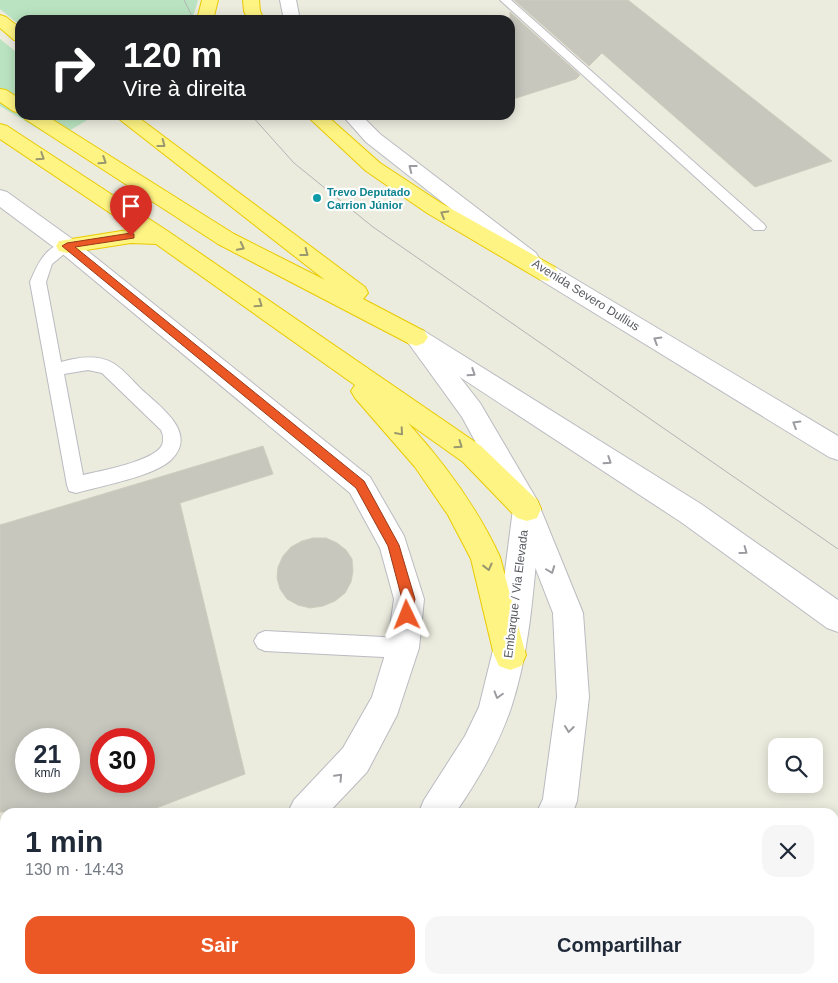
<!DOCTYPE html>
<html lang="pt">
<meta charset="utf-8">
<style>
body{margin:0;font-family:Helvetica,sans-serif;background:#f6f6f7;color:#1f2937;height:100vh;display:flex;flex-direction:column;font-size:19px;white-space:nowrap}
*{box-sizing:border-box;margin:0}
p{font-size:16px;color:#747a83}
.icon{flex:none;width:28px;height:28px;fill:none;stroke:currentColor;stroke-width:2;stroke-linecap:round;stroke-linejoin:round}
.map{position:relative;flex:1;overflow:hidden}
.drawer{position:absolute;left:0px;top:808px;width:839px;height:176px;display:flex;flex-direction:column;background:#fff;border-radius:15px 15px 0 0;box-shadow:0 2px 12px #0003}
.drawer>*{flex:none}
.top-card{position:absolute;left:15px;top:15px;width:500px;height:105px;border-radius:15px;box-shadow:0 2px 12px #0003;background:#202124;color:#fff;overflow:hidden}
.buttons{position:absolute;left:768px;top:738px;display:grid;gap:10px}
.buttons a{display:grid;place-items:center;width:55px;height:55px;border-radius:10px;background:#fff;box-shadow:0 2px 12px #0003;font-size:25px}
.speed{position:absolute;left:15px;top:728px;display:flex;gap:10px;font-size:25px;font-weight:700;text-align:center}
.speed>*{display:grid;place-content:center;width:65px;height:65px;border-radius:50%;background:#fff;box-shadow:0 2px 12px #0003;line-height:1}
.speed small{font-size:12px;font-weight:400}
.speed .limit{border:8px solid #d22;background:#fff;color:#111}
.pin{position:absolute;display:grid;place-items:center;width:42px;height:42px;color:#fff;margin:-51px -21px;border-radius:50% 50% 50% 0;rotate:-45deg;box-shadow:0 0 5px #0007}
.pin .icon{rotate:45deg}
.me{position:absolute;width:55px;margin:-28px;rotate:358deg;stroke-linejoin:round;filter:drop-shadow(0 0 4px #0008)}
.turn{display:flex;align-items:center;gap:18px;height:105px;padding:0 25px;font-size:22px}
.turn .icon{width:65px;height:65px;stroke-width:2.5}
.turn b{display:block;font-size:35px;line-height:42px}
.round{display:grid;place-items:center;flex:none;width:52px;height:52px;border-radius:15px;background:#f6f6f7}
.headline{display:flex;align-items:center;justify-content:space-between;height:85px;padding:0 25px}
h1{font-size:30px;font-weight:600;line-height:38px}
.button{display:flex;gap:10px;margin-top:auto;padding:10px 25px}
.button a{flex:1;height:58px;border-radius:15px;background:#eb5725;color:#fff;font-size:20px;font-weight:600;line-height:58px;text-align:center}
.button a+a{background:#f6f6f7;color:#1f2937}
.map>svg:first-child{display:block}
.green{fill:#bae4c1}
.building{fill:#c8c7be;stroke:#d0cdbd;fill-rule:evenodd}
.lines{fill:none;stroke-linecap:round;stroke-linejoin:round}
.service-casing{stroke:#babbc1;stroke-width:2}
.minor-casing{stroke:#babbc1;stroke-width:2}
.tertiary-casing{stroke:#babbc1;stroke-width:2}
.secondary-casing{stroke:#babcc3;stroke-width:2}
.motorway-casing{stroke:#eaca00;stroke-width:2}
.service{fill:#fff;fill-rule:evenodd}
.minor{fill:#fff;fill-rule:evenodd}
.tertiary{fill:#fff;fill-rule:evenodd}
.secondary{fill:#fff;fill-rule:evenodd}
.motorway{fill:#fef483;fill-rule:evenodd}
.tram{stroke:#b4b5b5;stroke-width:1}
.oneway{stroke:#9a986e}
.oneway2{stroke:#9b9ca0}
.route{fill:#eb5725;stroke:#993918}
.culture-dot{fill:#0f9aa8;stroke:#fff;stroke-width:2}
.labels{text-anchor:middle;dominant-baseline:central;stroke-width:4.5;stroke-linejoin:round;paint-order:stroke}
.far-culture-label{font-size:11px;font-weight:bold;fill:#0d838f;stroke:#fff;text-anchor:start}
.street-label{font-size:12px;fill:#585a60;stroke:#fff}
</style>
<div class="map">
<svg width="838" height="983" viewBox="0 0 838 983">
<rect width="100%" height="100%" fill="#ebebde"/>
<g class="green">
<path d="M0 0H198L192 20H20V25L0 9Z"/>
<path d="M0 39 20 55V115H96L55 139 0 106Z"/>
</g>
<g class="building">
<path d="M514 0H628L832 161 755 187 602 53 589 66Z"/>
<path d="M510 12 580 75 576 79 510 100Z"/>
<path d="M263 446 273 474 180 503 245 774 146 812H0V525ZM26 739H69V781H26ZM101 739H144V781H101Z"/>
<path d="M313 538H326L337 543 346 550 352 559 353 571 351 582 345 593 335 601 323 606 310 608 298 605 287 599 280 589 277 578 278 567 283 556 291 547 302 541Z"/>
</g>
<g class="lines">
<g class="service-casing">
<g id="service">
<path d="M500 0H511L764 224 766 227 764 230H754Z"/>
<path d="M67 241 72 242 74 246 52 264 46 282 61 362C78 357 97 354 113 363 123 369 133 381 141 389 159 406 198 432 172 459 156 476 100 486 76 493L69 491 67 485 30 282C38 263 45 247 67 241ZM88 370 102 373 161 430C163 434 164 440 162 445 155 461 100 471 83 475L64 374Z"/>
<path d="M265 631 403 638 411 641 414 648 411 655 403 658 265 651 258 648 254 641 258 634Z"/>
<path d="M834 842 838 843V869L834 868Z"/>
<path d="M5 942V970L0 972V944Z"/>
<path d="M834 964 838 965V983H823L821 979H834Z"/>
<path d="M723 979H751L750 983H722Z"/>
</g>
</g>
<g class="minor-casing">
<g id="minor">
<path d="M0 190 7 192 75 241 370 477 404 536 424 599 419 648 397 715 367 772 329 812H288L294 800 343 748 372 697 387 648 394 599 380 548 350 493 59 251 0 207Z"/>
<path d="M527 497 537 500 541 509C534 575 532 645 511 708 498 746 478 780 456 812H419L424 800 465 736 479 707 497 634 513 509 517 500Z"/>
<path d="M128 979H169L168 983H126Z"/>
<path d="M281 979H321L320 983H279Z"/>
</g>
</g>
<g class="tertiary-casing">
<g id="tertiary">
<path d="M280 0H296L300 20H284Z"/>
<path d="M342 115H361L380 134 536 253 539 258 536 263 528 266 520 263 366 142Z"/>
<path d="M416 328 424 331 480 403 537 500 583 613 589 697 577 801 573 812H537L543 799 557 697 553 613 514 513 462 417 404 337 408 331Z"/>
<path d="M463 979H503L502 983H461Z"/>
</g>
</g>
<g class="secondary-casing">
<g id="secondary">
<path d="M547 265 555 267 838 436V460L829 457 539 279 536 273 539 267Z"/>
<path d="M416 328 424 331 701 504 838 600V632L827 628 681 522 408 343 404 337 408 331Z"/>
</g>
</g>
<g class="motorway-casing">
<g id="motorway">
<path d="M202 0H218L213 20H197Z"/>
<path d="M243 0H259L260 11 264 20H248L244 11Z"/>
<path d="M0 15 6 17 20 28V41L14 40 0 28Z"/>
<path d="M0 89 6 90 20 99V113L13 111 0 102Z"/>
<path d="M23 115H45L234 234 325 280 114 115H135L365 287 368 293 363 299 424 331 428 337 424 343 416 346 408 343 218 244 25 119Z"/>
<path d="M306 115H326L380 163 441 203 555 267 558 273 555 279 547 281 539 279 427 213 366 171Z"/>
<path d="M0 124 7 126 169 232 481 446 537 500 541 509 537 518 527 521 517 518 463 462 408 423C445 464 477 507 500 557L526 655 521 666 510 670 499 666 494 655 471 559 448 515 415 467 355 398 351 391 355 385 156 244 131 243 67 253 59 251 56 246 59 241 134 229 0 139Z"/>
</g>
</g>
<use href="#service" class="service"/>
<use href="#minor" class="minor"/>
<use href="#tertiary" class="tertiary"/>
<use href="#secondary" class="secondary"/>
<use href="#motorway" class="motorway"/>
<g class="tram">
<path d="M184 0 194 20"/>
<path d="M251 115 294 163 373 227 838 549"/>
</g>
</g>
<defs><path id="oneway-chevron" d="M-2-3.5L2.5 0L-2 3.5" fill="none" stroke-width="1.6" stroke-linecap="round" stroke-linejoin="round" transform="scale(1.25)"/></defs>
<g class="oneway">
<use href="#oneway-chevron" transform="translate(162 144) rotate(37)"/>
<use href="#oneway-chevron" transform="translate(41 157) rotate(33)"/>
<use href="#oneway-chevron" transform="translate(103 161) rotate(33)"/>
<use href="#oneway-chevron" transform="translate(444 214) rotate(-150)"/>
<use href="#oneway-chevron" transform="translate(241 247) rotate(27)"/>
<use href="#oneway-chevron" transform="translate(305 253) rotate(37)"/>
<use href="#oneway-chevron" transform="translate(259 304) rotate(35)"/>
<use href="#oneway-chevron" transform="translate(400 432) rotate(49)"/>
<use href="#oneway-chevron" transform="translate(459 445) rotate(35)"/>
<use href="#oneway-chevron" transform="translate(488 567) rotate(76)"/>
</g>
<g class="oneway2">
<use href="#oneway-chevron" transform="translate(412 168) rotate(-142)"/>
<use href="#oneway-chevron" transform="translate(657 340) rotate(-149)"/>
<use href="#oneway-chevron" transform="translate(472 373) rotate(33)"/>
<use href="#oneway-chevron" transform="translate(796 424) rotate(-149)"/>
<use href="#oneway-chevron" transform="translate(608 461) rotate(33)"/>
<use href="#oneway-chevron" transform="translate(744 551) rotate(36)"/>
<use href="#oneway-chevron" transform="translate(551 570) rotate(69)"/>
<use href="#oneway-chevron" transform="translate(498 695) rotate(106)"/>
<use href="#oneway-chevron" transform="translate(569 729) rotate(97)"/>
<use href="#oneway-chevron" transform="translate(339 777) rotate(-47)"/>
</g>
<path class="route" d="M131 233 134 234V238L75 247 364 481 399 545 415 599 411 619 407 621 402 619 401 615 402 599 388 546 356 488 62 246 67 243Z"/>
<circle class="culture-dot" cx="317" cy="198" r="5"/>
<g class="labels">
<g class="far-culture-label">
<text x="327" y="192">Trevo Deputado<tspan x="327" dy="13">Carrion Júnior</tspan></text>
</g>
<g class="street-label">
<text transform="translate(586 295) rotate(32)">Avenida Severo Dullius</text>
<text transform="translate(516 594) rotate(-83)">Embarque / Via Elevada</text>
</g>
</g>
</svg>
<div class="buttons">
<a><svg class="icon" aria-label="search" viewBox="0 0 24 24"><circle cx="10" cy="10" r="6"/><path d="M15 15l6 6"/></svg></a>
</div>
<div class="speed"><div>21<small>km/h</small></div><div class="limit">30</div></div>
<div class="pin" style="left:131px;top:236px;background:#d93025"><svg class="icon" aria-label="arrive" viewBox="0 0 24 24"><path d="M6 21V4h12l-3 4 3 4H6"/></svg></div>
<svg class="me" style="left:407px;top:615px" viewBox="-20 -20 40 40"><path d="M0-17L14 15 0 8-14 15z" fill="#eb5725" stroke="#fff" stroke-width="4"/></svg>
<div class="top-card">
<div class="turn"><svg class="icon" aria-label="right" viewBox="0 0 24 24"><path d="M7 20v-9h11M14 6l5 5-5 5"/></svg><div><b>120 m</b>Vire à direita</div></div>
</div>
<section class="drawer">
<div class="headline"><div><h1>1 min</h1><p>130 m · 14:43</p></div><a class="round"><svg class="icon" aria-label="close" viewBox="0 0 24 24"><path d="M6 6l12 12M18 6L6 18"/></svg></a></div>
<div class="button"><a>Sair</a><a>Compartilhar</a></div>
</section>
</div>
